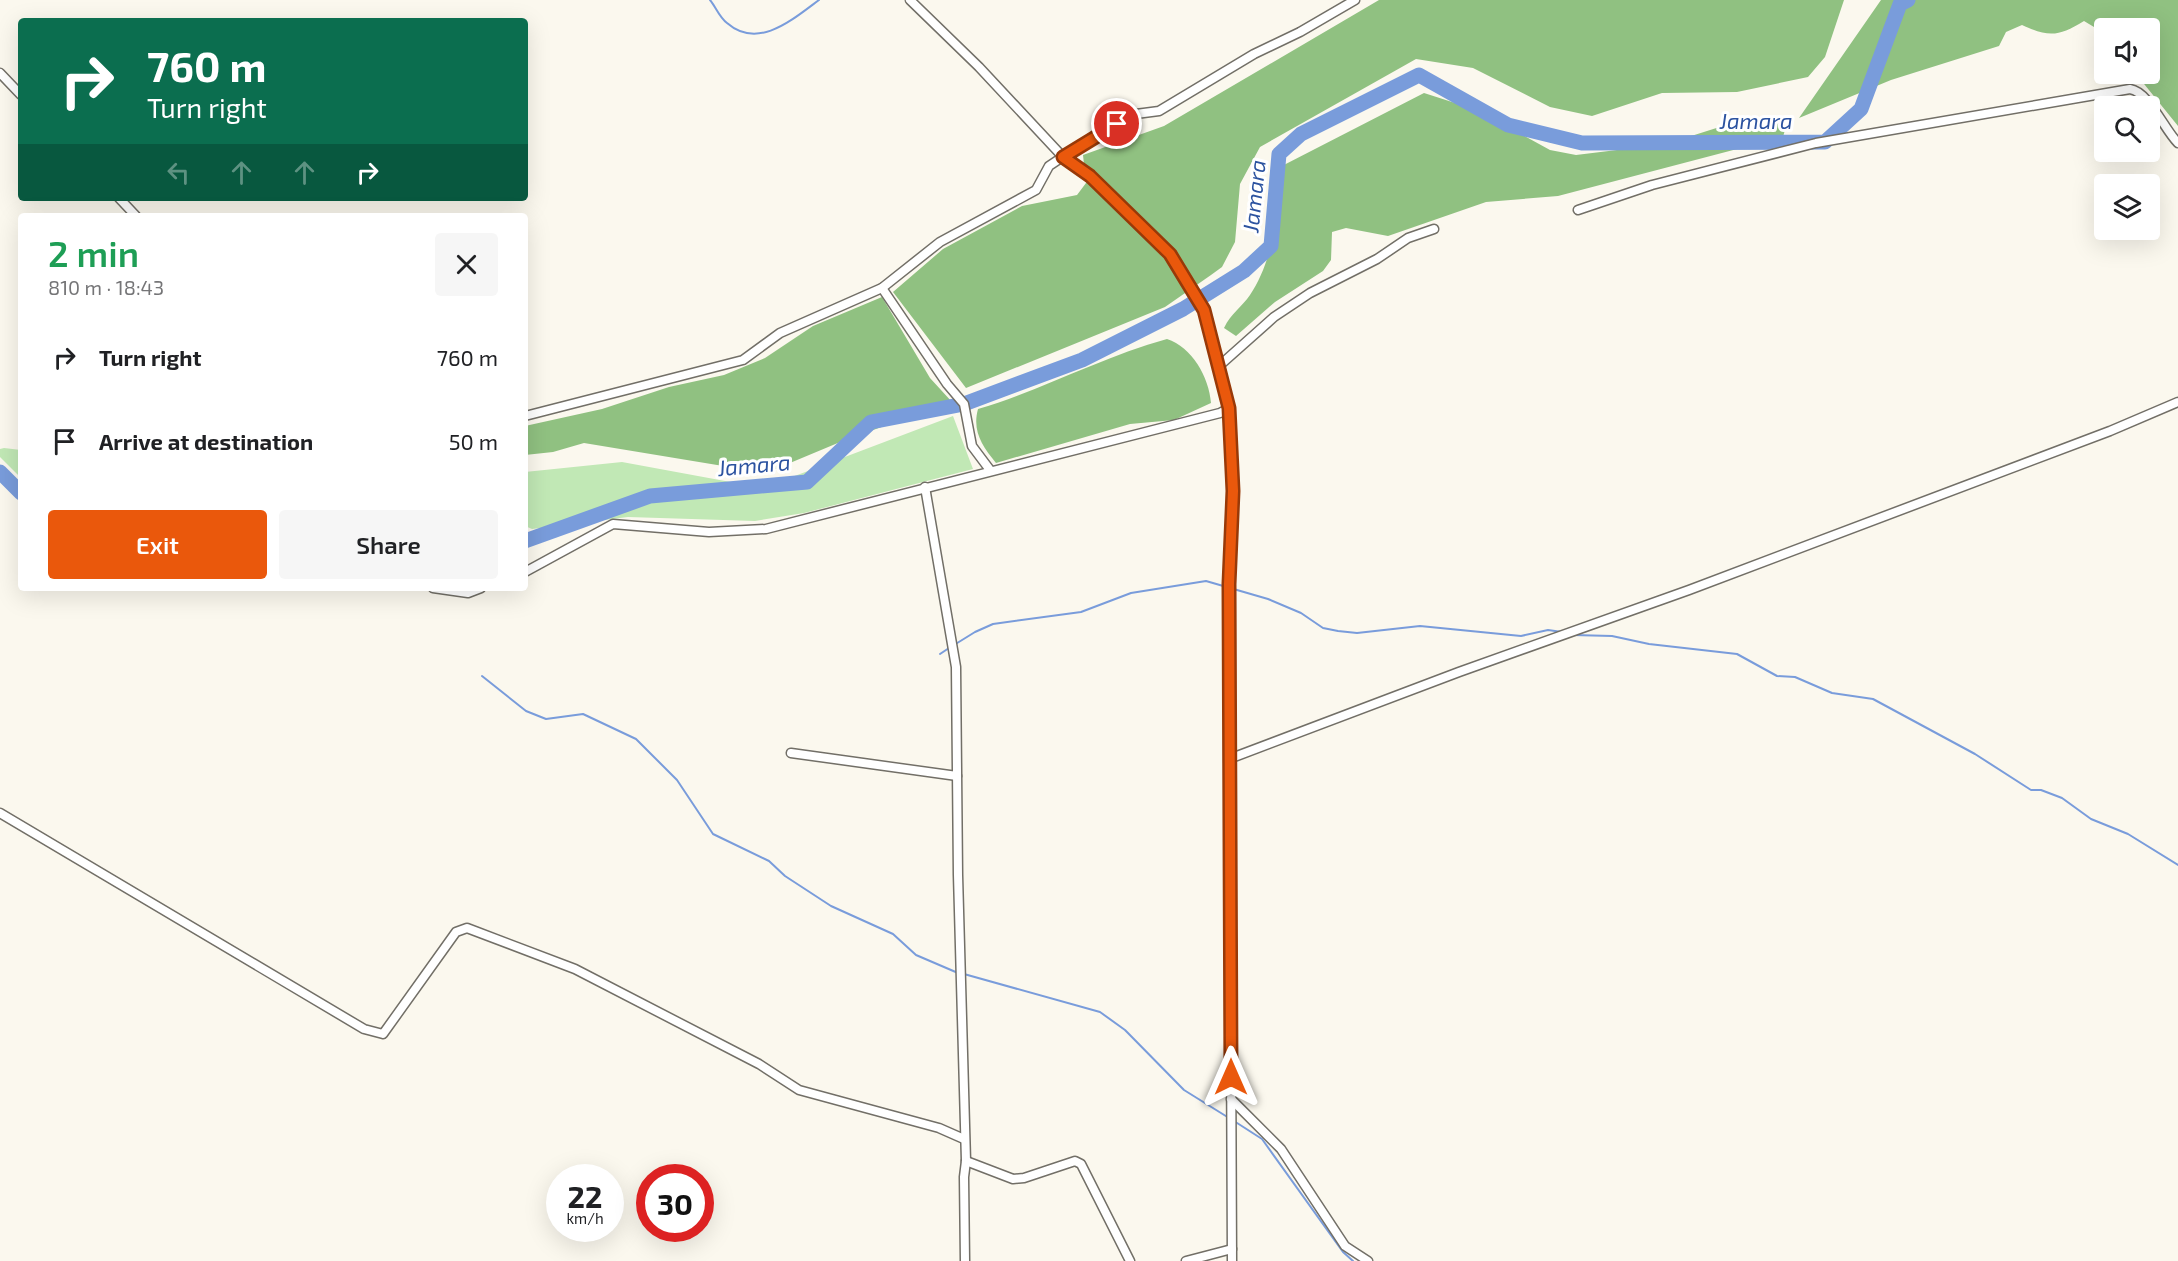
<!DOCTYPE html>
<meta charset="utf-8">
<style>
body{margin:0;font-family:"Exo 2",sans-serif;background:#f6f6f6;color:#202124;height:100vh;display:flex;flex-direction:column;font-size:22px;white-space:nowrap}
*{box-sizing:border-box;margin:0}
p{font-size:20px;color:#757577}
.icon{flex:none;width:33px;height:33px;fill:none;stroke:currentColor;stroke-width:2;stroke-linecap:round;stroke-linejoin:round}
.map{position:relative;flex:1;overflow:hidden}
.side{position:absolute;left:18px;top:213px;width:510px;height:378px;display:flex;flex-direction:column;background:#fff;border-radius:6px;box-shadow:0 6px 24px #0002}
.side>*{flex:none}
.banner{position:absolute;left:18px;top:18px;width:510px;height:183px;border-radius:6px;box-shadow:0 6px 24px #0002;background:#0b6e4f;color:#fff;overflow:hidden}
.buttons{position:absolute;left:2094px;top:18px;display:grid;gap:12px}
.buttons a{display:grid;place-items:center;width:66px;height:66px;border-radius:6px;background:#fff;box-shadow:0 6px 24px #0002;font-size:30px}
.speed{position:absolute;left:546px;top:1164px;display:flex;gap:12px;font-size:30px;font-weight:700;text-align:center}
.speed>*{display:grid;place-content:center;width:78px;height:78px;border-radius:50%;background:#fff;box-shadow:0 6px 24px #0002;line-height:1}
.speed small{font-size:15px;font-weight:400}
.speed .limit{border:9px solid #d22;background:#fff;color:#111}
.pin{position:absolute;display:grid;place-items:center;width:51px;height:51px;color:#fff;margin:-26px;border:3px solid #fff;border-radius:50%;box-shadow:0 2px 6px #0007}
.me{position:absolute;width:66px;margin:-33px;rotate:0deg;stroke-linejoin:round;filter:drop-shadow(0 0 4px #0008)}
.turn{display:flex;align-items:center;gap:21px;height:126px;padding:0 30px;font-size:27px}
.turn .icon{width:78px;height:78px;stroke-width:2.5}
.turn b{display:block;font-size:42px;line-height:51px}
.lanes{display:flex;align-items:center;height:57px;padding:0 30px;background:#0003;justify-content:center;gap:30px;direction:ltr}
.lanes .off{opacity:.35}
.round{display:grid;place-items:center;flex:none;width:63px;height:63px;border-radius:6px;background:#f6f6f6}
.overview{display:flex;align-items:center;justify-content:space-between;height:102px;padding:0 30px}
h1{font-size:36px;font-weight:600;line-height:45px;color:#1e9e55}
.button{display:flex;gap:12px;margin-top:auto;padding:12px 30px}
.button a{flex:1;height:69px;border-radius:6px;background:#ea580c;color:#fff;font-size:24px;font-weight:600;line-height:69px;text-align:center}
.button a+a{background:#f6f6f6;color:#202124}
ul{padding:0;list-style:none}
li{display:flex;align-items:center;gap:18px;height:84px;padding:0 30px}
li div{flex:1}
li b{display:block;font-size:22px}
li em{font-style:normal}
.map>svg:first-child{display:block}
.green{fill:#c1e8b5}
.forest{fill:#90c181}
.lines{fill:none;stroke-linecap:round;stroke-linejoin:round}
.stream{stroke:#799cdb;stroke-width:2}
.river{stroke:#799cdb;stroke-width:15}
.minor-casing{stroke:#726f67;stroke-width:11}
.minor{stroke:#fff;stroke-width:8}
.route-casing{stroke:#983908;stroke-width:15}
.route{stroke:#ea580c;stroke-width:10}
.labels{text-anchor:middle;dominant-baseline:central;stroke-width:6;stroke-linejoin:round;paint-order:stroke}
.water-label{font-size:22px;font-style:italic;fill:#2c53a0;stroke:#fff}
</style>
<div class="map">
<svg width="2178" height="1261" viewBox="0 0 2178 1261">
<rect width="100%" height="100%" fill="#fbf8ee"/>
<g class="green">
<path d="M953 416 973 469 804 513 755 521 628 517 532 529 525 526V472L622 462 763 488Z"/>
<path d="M4 448 21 450V478L0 457V449Z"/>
</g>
<g class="forest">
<path d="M1379 0H1844L1825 57 1808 77 1737 92 1662 93 1592 116 1550 107 1473 68 1416 59 1260 147 1240 184 1235 242 1222 267 1211 275 1165 307 966 388 893 292 943 249 1022 206 1077 195 1086 183 1083 155 1164 126Z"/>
<path d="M1881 0H2178V126L2136 74H2150V28H2104V33L2084 21C2059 36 2050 38 2022 25L2006 32 1999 46 1891 80 1799 118Z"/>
<path d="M1424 93 1477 110 1550 150 1576 155 1666 144 1748 118 1788 119 1783 137 1558 196 1486 202 1388 236 1346 228 1332 232 1331 260 1323 271 1275 302 1236 336 1224 328C1231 313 1242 307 1250 295 1274 259 1279 210 1278 168Z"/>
<path d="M882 297 930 378 952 402 845 440 766 473 584 443 553 452 525 455V426L602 409 669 387 724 375 765 358 813 326Z"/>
<path d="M1167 339C1192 347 1209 377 1211 403L1174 420 1130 424 996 463C982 446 972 431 978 409 1042 390 1102 357 1167 339Z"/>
</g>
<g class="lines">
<g class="stream">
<path d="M710 0C716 7 719 17 727 23 758 50 792 20 819 0"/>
<path d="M1573 635 1612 636 1649 644 1737 654 1777 676 1795 677 1832 693 1873 699 1975 754 2031 790H2041L2062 798 2091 819 2128 834 2178 865"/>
<path d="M954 645 975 632 993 624 1081 612 1131 593 1206 581 1268 599 1301 613 1323 628 1338 631 1357 633 1420 626 1521 636 1548 630 1562 632"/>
<path d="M940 654 949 648"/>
<path d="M482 676 526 711 546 719 583 714 636 739 677 780 713 834 769 861 785 876 831 906 893 934 916 955 958 973"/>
<path d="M964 974 1100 1012 1125 1030 1184 1090 1229 1118"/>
<path d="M1234 1121 1262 1139 1343 1252 1353 1261"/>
</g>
<g class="river">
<path d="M0 472 21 493"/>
<path d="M525 541 650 496 807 482 871 422 964 404 1082 360 1183 309 1244 271 1271 246 1279 154 1301 134 1419 75 1508 125 1582 143 1825 142 1861 109 1900 4 1908 0"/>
</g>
<g class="minor-casing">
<g id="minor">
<path d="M910 0 979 67 1063 157 1090 176 1170 254 1204 310 1229 408"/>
<path d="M0 73 21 95"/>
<path d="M119 198 136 216"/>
<path d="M1578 210 1652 185 1816 143 2130 89C2149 92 2164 129 2178 143"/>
<path d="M882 288 947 384 964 404 972 446 990 470"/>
<path d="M1219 366 1274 317 1310 293 1377 259 1408 238 1434 229"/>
<path d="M525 416 743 360 780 333 882 288 940 242 1036 190 1049 166 1097 134 1136 114 1159 111 1254 54 1300 32 1355 0"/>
<path d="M925 487 956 667 958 875 966 1161 964 1177 965 1261"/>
<path d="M525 572 613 524 709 532 766 529 1220 413 1229 408 1233 491 1229 584 1232 1261"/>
<path d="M433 588 468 593 481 588"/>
<path d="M791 753 957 776"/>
<path d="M1229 759 1459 672 1689 590 2110 431 2178 402"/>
<path d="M0 813 364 1029 383 1034 456 932 467 928 575 969 759 1064 799 1090 939 1128 964 1139"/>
<path d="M1231 1099 1281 1149 1345 1246 1368 1261"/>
<path d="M966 1161 1013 1179 1024 1178 1075 1161 1081 1164 1130 1261"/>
<path d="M1186 1261 1232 1249"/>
</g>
</g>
<use href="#minor" class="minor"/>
</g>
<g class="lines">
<g class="route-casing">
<path id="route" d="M1117 124 1063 157 1090 176 1170 254 1204 310 1229 408 1233 491 1229 584 1231 1077"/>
</g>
<use href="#route" class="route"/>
</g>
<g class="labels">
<g class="water-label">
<text x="1756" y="120">Jamara</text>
<text transform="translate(1253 196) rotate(-84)">Jamara</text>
<text transform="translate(754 464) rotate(-5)">Jamara</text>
</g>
</g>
</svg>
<div class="buttons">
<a><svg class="icon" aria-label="sound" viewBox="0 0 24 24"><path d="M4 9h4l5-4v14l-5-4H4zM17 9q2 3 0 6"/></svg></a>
<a><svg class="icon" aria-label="search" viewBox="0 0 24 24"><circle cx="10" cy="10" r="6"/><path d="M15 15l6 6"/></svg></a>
<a><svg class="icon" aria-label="layers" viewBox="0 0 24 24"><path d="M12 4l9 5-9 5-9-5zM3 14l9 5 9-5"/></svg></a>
</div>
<div class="speed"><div>22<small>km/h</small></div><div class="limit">30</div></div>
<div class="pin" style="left:1117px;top:124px;background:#d93025"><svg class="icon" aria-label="arrive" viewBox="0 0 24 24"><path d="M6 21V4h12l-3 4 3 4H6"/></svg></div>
<svg class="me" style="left:1231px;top:1077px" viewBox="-20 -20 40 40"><path d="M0-17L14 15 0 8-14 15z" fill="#ea580c" stroke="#fff" stroke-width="4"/></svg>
<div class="banner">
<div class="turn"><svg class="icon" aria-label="right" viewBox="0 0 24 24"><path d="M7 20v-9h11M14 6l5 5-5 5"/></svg><div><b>760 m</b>Turn right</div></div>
<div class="lanes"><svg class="icon off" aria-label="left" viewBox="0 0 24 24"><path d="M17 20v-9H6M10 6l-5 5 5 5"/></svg><svg class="icon off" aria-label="ahead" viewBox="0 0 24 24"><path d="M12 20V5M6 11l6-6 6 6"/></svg><svg class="icon off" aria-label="ahead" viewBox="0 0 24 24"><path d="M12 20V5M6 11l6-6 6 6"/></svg><svg class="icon" aria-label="right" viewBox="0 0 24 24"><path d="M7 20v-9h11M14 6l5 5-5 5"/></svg></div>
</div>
<section class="side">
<div class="overview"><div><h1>2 min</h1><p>810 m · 18:43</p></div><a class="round"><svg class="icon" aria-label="close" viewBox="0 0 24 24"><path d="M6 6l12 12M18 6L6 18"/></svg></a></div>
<ul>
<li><svg class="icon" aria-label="right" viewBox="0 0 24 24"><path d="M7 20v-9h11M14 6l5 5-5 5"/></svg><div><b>Turn right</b></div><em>760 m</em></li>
<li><svg class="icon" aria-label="arrive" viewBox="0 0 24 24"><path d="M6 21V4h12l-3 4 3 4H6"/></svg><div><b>Arrive at destination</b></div><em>50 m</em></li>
</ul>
<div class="button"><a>Exit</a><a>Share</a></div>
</section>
</div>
